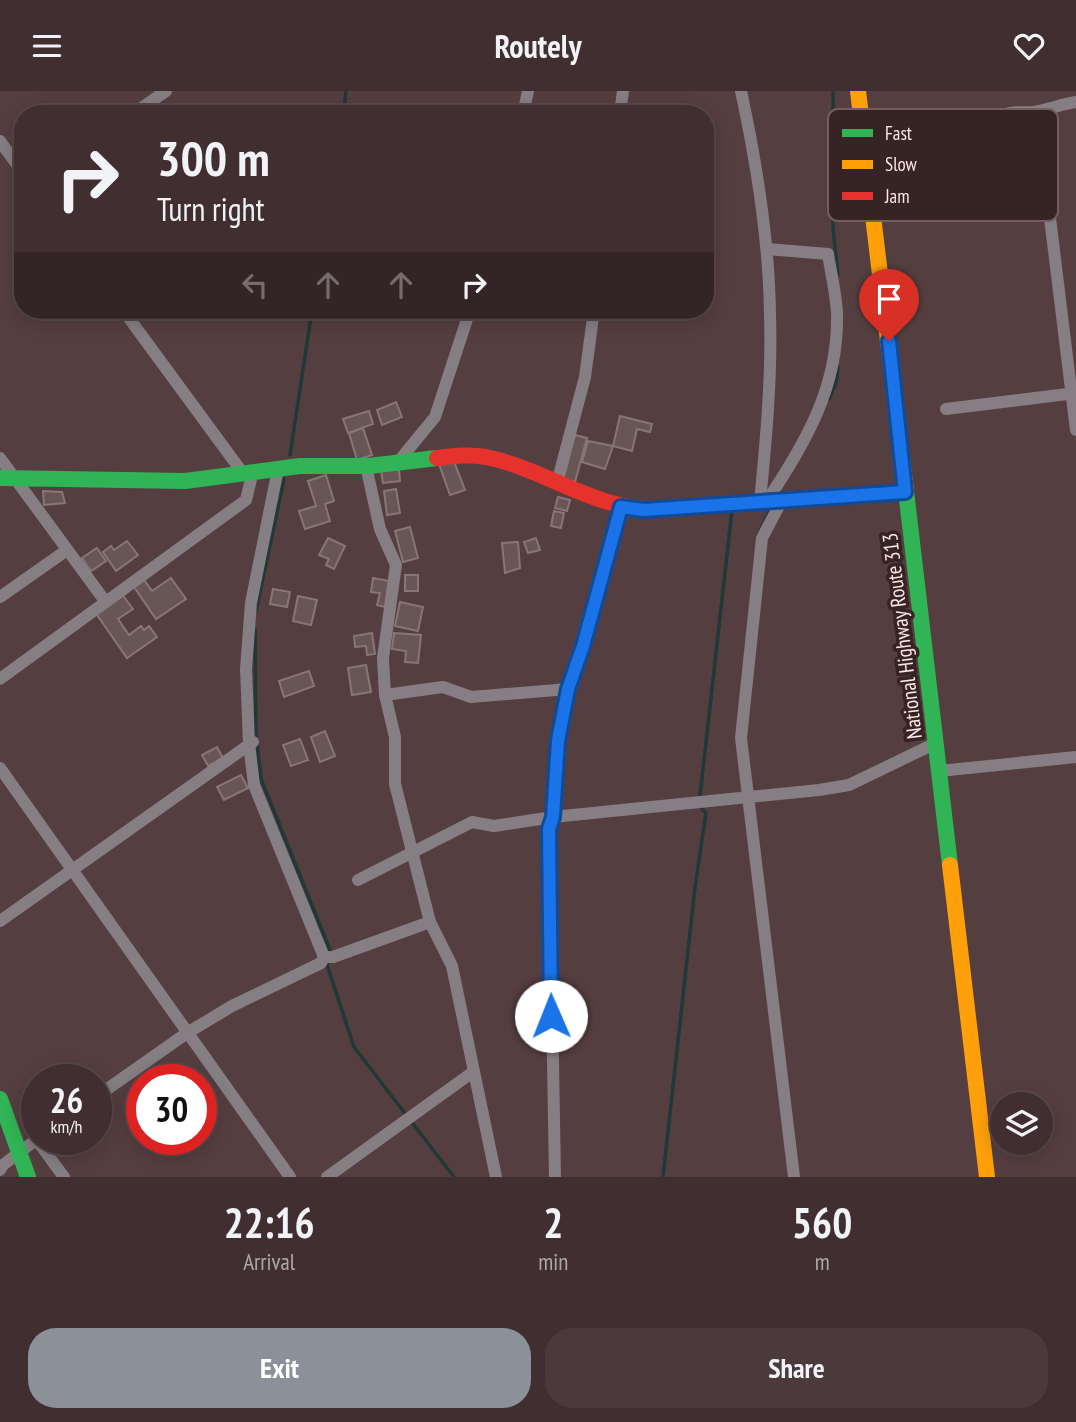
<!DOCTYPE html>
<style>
body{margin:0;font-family:"PT Sans Narrow",sans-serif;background:#4b3a3c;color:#f1f3f6;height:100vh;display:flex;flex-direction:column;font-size:26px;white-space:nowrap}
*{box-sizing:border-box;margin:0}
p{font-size:23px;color:#aea8ab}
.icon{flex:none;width:38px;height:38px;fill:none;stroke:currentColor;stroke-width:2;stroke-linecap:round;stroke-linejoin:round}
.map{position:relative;height:1086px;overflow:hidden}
.details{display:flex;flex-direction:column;background:#402e30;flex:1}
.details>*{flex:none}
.top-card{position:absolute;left:14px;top:14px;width:700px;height:214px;border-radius:28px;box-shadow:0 4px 18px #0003,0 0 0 2px #594a4c;background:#402e30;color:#f1f3f6;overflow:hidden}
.controls{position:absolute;left:990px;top:1001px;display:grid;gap:14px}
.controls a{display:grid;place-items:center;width:63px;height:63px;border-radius:50%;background:#402e30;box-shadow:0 4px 18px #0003,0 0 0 2px #594a4c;font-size:35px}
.speed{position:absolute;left:21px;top:973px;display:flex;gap:14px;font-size:35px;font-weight:700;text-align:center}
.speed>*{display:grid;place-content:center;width:91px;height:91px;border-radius:50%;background:#402e30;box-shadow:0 4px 18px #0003,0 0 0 2px #594a4c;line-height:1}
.speed small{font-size:18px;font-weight:400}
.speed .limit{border:10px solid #d22;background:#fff;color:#111}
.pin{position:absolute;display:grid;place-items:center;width:60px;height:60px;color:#fff;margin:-72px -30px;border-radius:50% 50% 50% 0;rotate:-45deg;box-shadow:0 0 7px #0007}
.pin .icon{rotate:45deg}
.me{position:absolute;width:77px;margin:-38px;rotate:359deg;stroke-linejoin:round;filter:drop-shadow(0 0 5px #0008)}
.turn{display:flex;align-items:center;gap:24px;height:147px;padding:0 28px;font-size:32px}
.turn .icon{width:91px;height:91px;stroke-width:2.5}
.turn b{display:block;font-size:49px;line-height:60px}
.lanes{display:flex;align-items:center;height:66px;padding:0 28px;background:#0003;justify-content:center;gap:35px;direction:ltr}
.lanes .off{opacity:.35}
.eta{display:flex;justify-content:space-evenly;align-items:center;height:119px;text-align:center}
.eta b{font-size:42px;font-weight:800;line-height:49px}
.button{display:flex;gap:14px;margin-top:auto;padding:14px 28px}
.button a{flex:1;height:80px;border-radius:28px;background:#8c9099;color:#fff;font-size:28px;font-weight:800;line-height:80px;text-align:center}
.button a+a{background:#4b3a3c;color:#f1f3f6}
header{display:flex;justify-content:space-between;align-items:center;height:91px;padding:0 28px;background:#402e30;font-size:32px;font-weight:800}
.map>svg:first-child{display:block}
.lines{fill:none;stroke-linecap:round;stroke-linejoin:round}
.stream{stroke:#213838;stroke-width:3.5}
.building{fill:#685556;stroke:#887576;stroke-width:2}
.street{stroke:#857f84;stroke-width:12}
.fast{stroke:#30b455;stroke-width:16}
.slow{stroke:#ff9f0a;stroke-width:16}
.jam{stroke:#e5322d;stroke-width:16}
.fast-bridge{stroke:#30b455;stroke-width:16}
.route-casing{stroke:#114b97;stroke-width:18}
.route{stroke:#1a73e8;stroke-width:12}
.labels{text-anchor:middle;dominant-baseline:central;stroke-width:7;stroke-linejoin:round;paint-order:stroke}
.street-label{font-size:21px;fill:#fde7e8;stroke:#362324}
.key{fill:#362324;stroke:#725e5f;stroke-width:2}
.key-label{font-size:19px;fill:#fde7e8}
</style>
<header><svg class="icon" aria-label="menu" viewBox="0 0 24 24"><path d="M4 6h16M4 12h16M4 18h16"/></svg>Routely<svg class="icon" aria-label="heart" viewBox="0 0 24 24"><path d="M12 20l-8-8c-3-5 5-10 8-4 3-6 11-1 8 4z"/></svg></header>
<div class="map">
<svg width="1076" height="1086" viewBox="0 0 1076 1086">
<rect width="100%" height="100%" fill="#553e40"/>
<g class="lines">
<g class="stream">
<path d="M833 0V137L838 184"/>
<path d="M343 23 346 0"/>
<path d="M829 308 836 292 838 276"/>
<path d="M290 364 312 219"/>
<path d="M758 444 771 417"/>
<path d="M256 520 284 388"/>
<path d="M255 538 256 642 261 688 330 859 327 874 354 956 454 1086"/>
<path d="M700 705 732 419"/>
<path d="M663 1086 695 796 706 722 702 718"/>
</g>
</g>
<g class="building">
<path d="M396 311 402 326 382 334 377 319Z"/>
<path d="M369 320 373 333 348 342 343 328Z"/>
<path d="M620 325 652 333 650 341 637 338 632 360 613 355Z"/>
<path d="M363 337 372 364 357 369 349 342Z"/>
<path d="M575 344 587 347 575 391 563 388Z"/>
<path d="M588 350 613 355 605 378 582 371Z"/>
<path d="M453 368 465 399 450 404 439 373Z"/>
<path d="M399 378 400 390 383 392 381 380Z"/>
<path d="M326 384 334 410 325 413 330 430 305 438 299 420 316 415 308 390Z"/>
<path d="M396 398 400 422 387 424 384 400Z"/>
<path d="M43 400 62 401 65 412 44 414Z"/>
<path d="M558 406 570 409 567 420 555 417Z"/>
<path d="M554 420 564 422 561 437 551 435Z"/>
<path d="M410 436 418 467 403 471 395 440Z"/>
<path d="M328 447 345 455 334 478 326 474 329 468 319 464Z"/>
<path d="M536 447 540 459 528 462 524 451Z"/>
<path d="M127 450 138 464 116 480 103 461 111 455 114 459Z"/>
<path d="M518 451 520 477 505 482 502 452Z"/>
<path d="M97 457 106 470 91 480 82 467Z"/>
<rect x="405" y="484" width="13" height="16"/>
<path d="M171 487 186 508 156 528 134 496 144 489 152 500Z"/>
<path d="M373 487 389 490 385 516 377 514 380 502 371 501Z"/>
<path d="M273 498 290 501 287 516 270 513Z"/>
<path d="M121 502 133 518 118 528 129 544 141 535 144 539 149 535 157 546 127 567 95 521Z"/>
<path d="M298 505 317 509 311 534 293 530Z"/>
<path d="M400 511 423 516 418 540 395 535Z"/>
<path d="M372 542 375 563 367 564 366 555 355 556 354 545Z"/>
<path d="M394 542 421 544 418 572 405 571 406 560 392 558Z"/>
<path d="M366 574 371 601 352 604 348 577Z"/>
<path d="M309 580 314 595 284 606 279 590Z"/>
<path d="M325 640 335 665 320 671 311 646Z"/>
<path d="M300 648 308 669 291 675 283 654Z"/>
<path d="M217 656 223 667 208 675 202 664Z"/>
<path d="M241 684 248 697 224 709 217 696Z"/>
</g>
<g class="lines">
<g class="street">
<path d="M741 0C757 74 769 148 770 223 772 286 766 349 760 411"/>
<path d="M1037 21 1076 339"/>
<path d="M133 23 166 0"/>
<path d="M523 23 528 0"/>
<path d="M620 23 623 0"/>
<path d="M0 50 23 82"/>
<path d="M868 84 898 79 931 93C949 64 974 36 1006 23 1015 20 1024 22 1033 21 1047 19 1062 13 1076 11"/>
<path d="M767 158 828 163C831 182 836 203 837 222 839 296 806 350 767 410"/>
<path d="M123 219 242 381"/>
<path d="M946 318 1076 302"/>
<path d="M0 367 105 510"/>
<path d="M398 371 435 326 470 219"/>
<path d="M369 375 368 384 380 438 396 474 383 567 385 604 395 646V693L430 831 452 875 496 1086"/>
<path d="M278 378 251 512 246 578 249 653 254 694 324 866"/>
<path d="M557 392 585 286 594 219"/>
<path d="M782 409 762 447 741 647 794 1086"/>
<path d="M0 506 67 459"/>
<path d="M0 588 246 409 253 380"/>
<path d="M385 604 443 596 471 606 568 598"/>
<path d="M0 677 290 1086"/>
<path d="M939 680 1076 666"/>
<path d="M358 789 472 731 494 735 553 726 819 699 849 694 936 652"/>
<path d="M0 830 253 651"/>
<path d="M324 866H333L430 831"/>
<path d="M96 1006 187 942 232 915 321 872 324 866"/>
<path d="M36 1048 64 1086"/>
<path d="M0 1079 3 1074 37 1048"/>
<path d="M327 1086 473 981"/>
<path d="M555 1086 549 738 553 726 558 650 568 598 583 555 621 416"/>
</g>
<g class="fast">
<path d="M0 387 185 390 300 375H369L437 367"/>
<path d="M906 400 950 774"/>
<path d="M661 418 905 401"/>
</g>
<g class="slow">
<path d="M858 0 906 400"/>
<path d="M950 774 987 1086"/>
</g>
<path class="jam" d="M437 367C454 365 469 363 486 366 546 378 599 422 661 418"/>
<path class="fast-bridge" d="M0 1008 28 1086"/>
</g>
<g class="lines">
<g class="route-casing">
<path id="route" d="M551 925 549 738 553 726 558 650 568 598 583 555 621 416 644 419 905 401 889 250"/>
</g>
<use href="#route" class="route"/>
</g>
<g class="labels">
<g class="street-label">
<text transform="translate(902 545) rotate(-97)">National Highway Route 313</text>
</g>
</g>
<rect x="828" y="18" width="230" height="112" rx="10" class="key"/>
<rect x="842" y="38" width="31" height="8" fill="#30b455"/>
<rect x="842" y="69" width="31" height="9" fill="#ff9f0a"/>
<rect x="842" y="101" width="31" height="8" fill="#e5322d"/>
<g class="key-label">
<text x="885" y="49">Fast</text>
<text x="885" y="80">Slow</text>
<text x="885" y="112">Jam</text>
</g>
</svg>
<div class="controls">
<a><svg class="icon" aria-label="layers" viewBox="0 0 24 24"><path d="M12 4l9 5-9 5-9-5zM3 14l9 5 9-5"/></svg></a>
</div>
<div class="speed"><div>26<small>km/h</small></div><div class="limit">30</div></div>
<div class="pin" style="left:889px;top:250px;background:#d93025"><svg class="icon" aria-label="arrive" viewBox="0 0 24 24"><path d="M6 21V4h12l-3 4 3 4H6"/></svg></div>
<svg class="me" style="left:551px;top:925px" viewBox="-20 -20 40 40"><circle r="19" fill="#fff"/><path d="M0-13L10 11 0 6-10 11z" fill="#1a73e8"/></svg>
<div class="top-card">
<div class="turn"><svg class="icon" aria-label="right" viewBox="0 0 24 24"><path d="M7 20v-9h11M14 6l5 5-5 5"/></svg><div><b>300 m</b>Turn right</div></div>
<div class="lanes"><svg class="icon off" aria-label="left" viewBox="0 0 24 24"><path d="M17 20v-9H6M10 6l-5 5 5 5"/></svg><svg class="icon off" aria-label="ahead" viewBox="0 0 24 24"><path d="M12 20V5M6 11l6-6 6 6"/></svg><svg class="icon off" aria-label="ahead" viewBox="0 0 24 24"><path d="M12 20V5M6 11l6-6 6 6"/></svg><svg class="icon" aria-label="right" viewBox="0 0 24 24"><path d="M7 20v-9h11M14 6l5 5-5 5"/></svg></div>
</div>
</div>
<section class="details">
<div class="eta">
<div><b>22:16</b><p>Arrival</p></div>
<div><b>2</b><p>min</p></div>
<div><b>560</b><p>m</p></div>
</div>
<div class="button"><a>Exit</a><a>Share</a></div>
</section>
